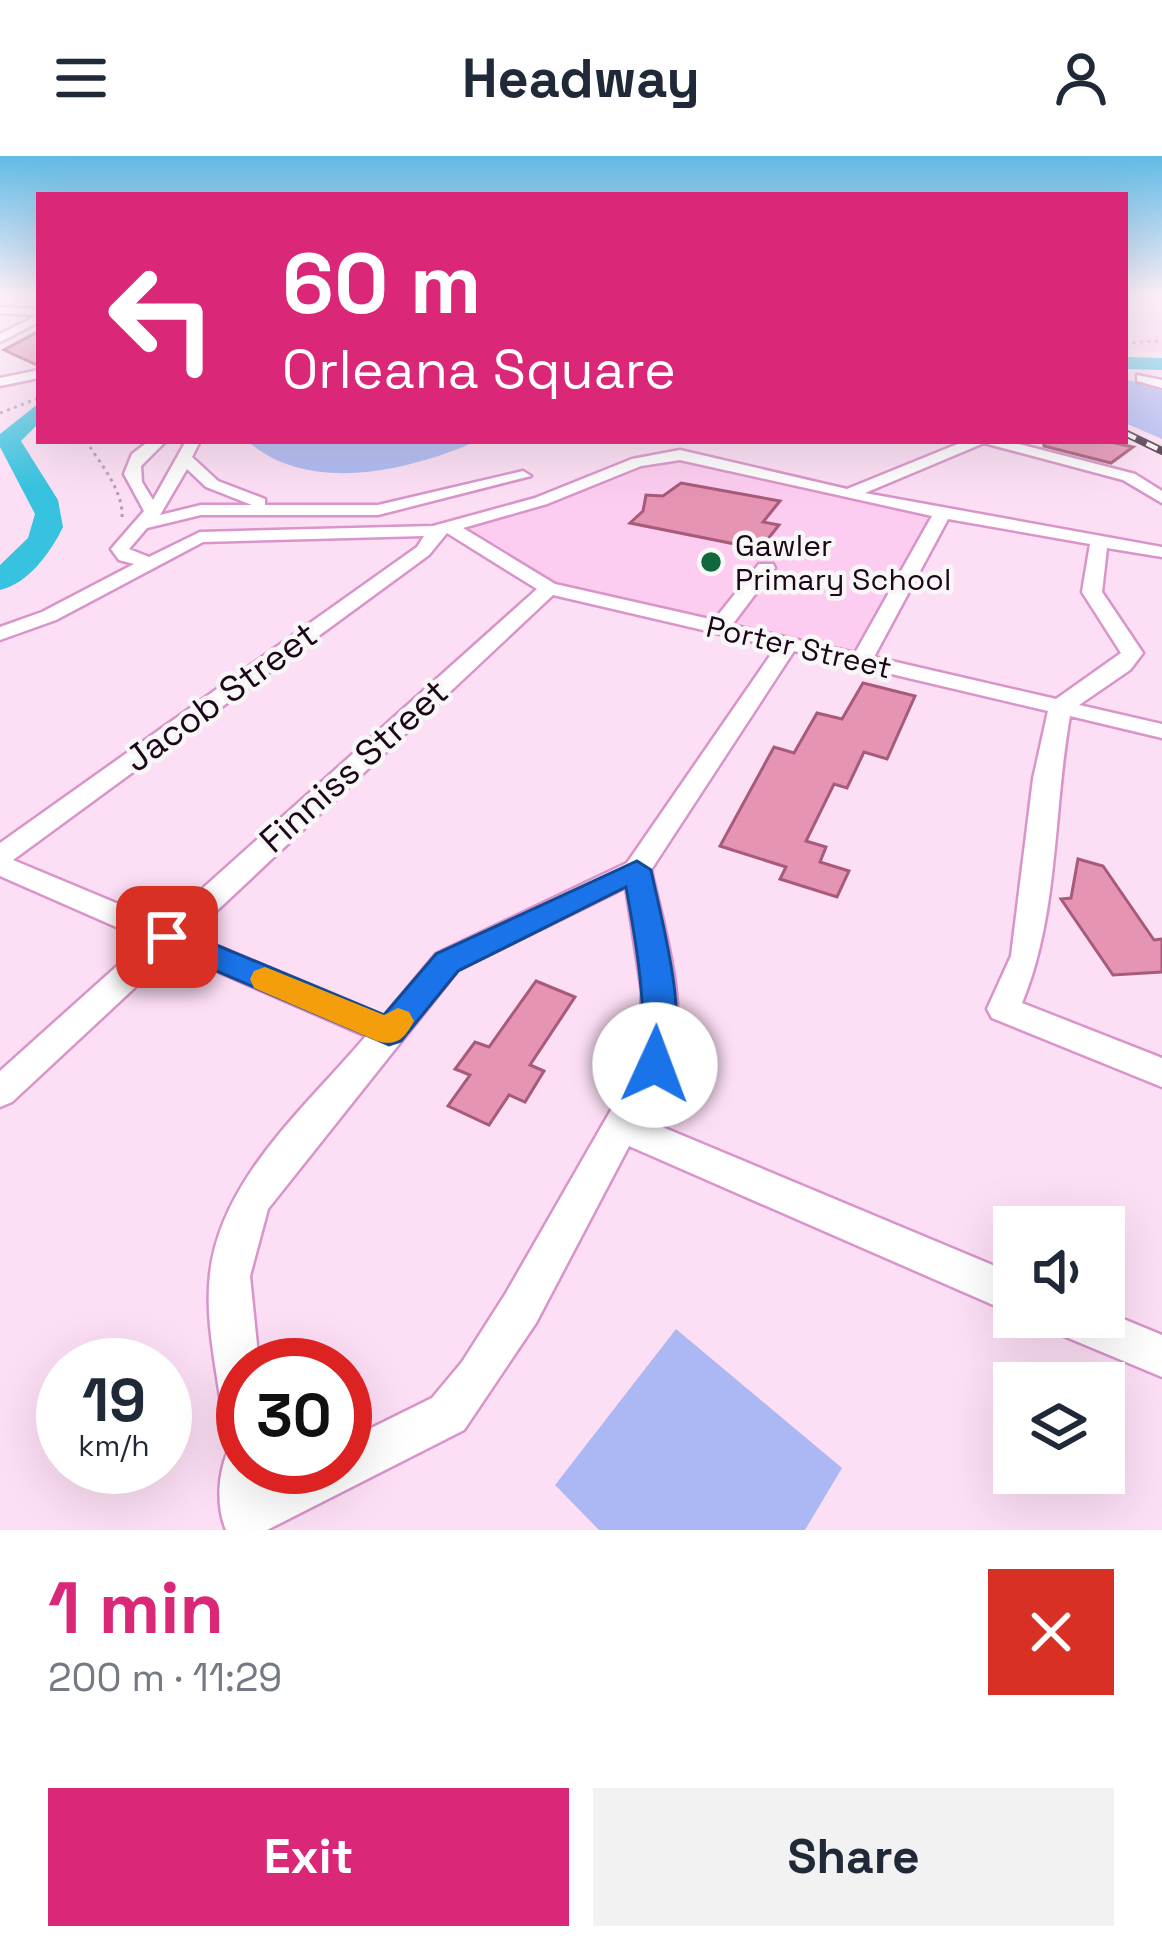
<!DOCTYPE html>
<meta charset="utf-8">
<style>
body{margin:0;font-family:"Space Grotesk",sans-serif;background:#f2f2f3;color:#1f2937;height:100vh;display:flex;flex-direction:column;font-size:45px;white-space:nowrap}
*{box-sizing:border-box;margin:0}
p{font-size:39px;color:#747a83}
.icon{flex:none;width:66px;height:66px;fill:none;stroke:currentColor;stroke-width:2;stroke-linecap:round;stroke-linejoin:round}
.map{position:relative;height:1374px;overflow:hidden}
.panel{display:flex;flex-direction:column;background:#fff;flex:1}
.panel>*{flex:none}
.hud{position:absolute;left:36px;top:36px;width:1092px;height:252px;border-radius:0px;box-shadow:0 12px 48px #0002;background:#db2777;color:#fff;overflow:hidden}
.fabs{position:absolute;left:993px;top:1050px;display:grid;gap:24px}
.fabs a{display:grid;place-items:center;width:132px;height:132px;border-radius:0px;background:#fff;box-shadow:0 12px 48px #0002;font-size:60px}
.speed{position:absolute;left:36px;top:1182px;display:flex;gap:24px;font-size:60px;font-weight:700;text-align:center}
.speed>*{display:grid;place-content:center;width:156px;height:156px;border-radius:50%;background:#fff;box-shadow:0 12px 48px #0002;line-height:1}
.speed small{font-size:30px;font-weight:400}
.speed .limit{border:18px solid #d22;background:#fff;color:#111}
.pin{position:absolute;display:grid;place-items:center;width:102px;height:102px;color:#fff;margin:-51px;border-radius:24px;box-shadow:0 6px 18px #0006}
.me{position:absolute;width:132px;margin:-66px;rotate:2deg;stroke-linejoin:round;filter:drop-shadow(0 0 9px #0008)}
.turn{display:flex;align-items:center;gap:42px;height:252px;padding:0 48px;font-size:54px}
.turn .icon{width:156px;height:156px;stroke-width:2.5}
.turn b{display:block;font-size:84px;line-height:102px}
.round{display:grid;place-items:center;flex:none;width:126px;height:126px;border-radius:0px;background:#f2f2f3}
.head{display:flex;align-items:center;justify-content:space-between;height:204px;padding:0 48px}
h1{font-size:72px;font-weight:700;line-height:90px;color:#db2777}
.cta{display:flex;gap:24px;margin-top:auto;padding:24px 48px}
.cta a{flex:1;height:138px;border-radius:0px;background:#db2777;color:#fff;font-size:48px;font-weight:700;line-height:138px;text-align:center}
.cta a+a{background:#f2f2f3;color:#1f2937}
header{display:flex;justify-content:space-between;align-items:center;height:156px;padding:0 48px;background:#fff;font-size:54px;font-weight:700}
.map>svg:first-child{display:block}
.built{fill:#fdcdf1}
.green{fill:#acb8f3}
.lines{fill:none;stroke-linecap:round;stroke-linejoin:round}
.river{fill:#37c3e0;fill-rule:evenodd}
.building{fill:#e694b4;stroke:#a75a79;stroke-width:3}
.minor-casing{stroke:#d994c9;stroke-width:5}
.path{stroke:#b79cb1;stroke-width:3;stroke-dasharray:3 4.5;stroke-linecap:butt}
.minor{fill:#fff;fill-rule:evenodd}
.rail-casing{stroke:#40283b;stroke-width:8}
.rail{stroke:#f7f7f7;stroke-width:4.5;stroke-dasharray:12;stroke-linecap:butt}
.route{fill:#1a73e8;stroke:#114b97;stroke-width:3}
.slow{fill:#f59e0b}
.poi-dot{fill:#0f693c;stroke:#f7f7f7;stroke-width:4.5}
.labels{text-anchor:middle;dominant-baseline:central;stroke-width:9;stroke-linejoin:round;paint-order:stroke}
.far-poi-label{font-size:30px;fill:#1c0518;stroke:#f7f7f7;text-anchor:start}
.far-street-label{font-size:30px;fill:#1c0518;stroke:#f7f7f7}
.street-label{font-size:36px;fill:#1c0518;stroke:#f7f7f7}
</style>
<header><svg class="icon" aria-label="menu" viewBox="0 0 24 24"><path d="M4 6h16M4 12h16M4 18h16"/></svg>Headway<svg class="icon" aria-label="person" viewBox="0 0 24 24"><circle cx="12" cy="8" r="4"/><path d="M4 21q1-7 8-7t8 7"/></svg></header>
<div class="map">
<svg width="1162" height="1374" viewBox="0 0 1162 1374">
<rect width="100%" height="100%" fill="#fddff5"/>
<g class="built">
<path d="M1125 139H1162V196L1125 194Z"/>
<path d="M680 299 942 358 861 506 549 432 451 372 637 306Z"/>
</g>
<g class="green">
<path d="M1125 223 1162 235V283L1125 267Z"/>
<path d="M477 285C411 314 311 339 250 287Z"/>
<path d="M676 1173 842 1312 805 1374H599L555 1329Z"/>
</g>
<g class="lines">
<g class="river">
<path d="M1125 201 1162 202V214L1125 213Z"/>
<path d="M39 247V267L21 285 58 344 63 371C51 396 28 428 0 434V409L28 382 35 358 0 291V278Z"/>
</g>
</g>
<g class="building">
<path d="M39 175V210L4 194Z"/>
<path d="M1044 285H1106L1133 291 1111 307 1044 290Z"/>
<path d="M681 327 780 345 763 366 779 369 760 393 630 367 643 355 646 339 663 340Z"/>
<path d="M863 527 915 540 887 603 864 596 847 632 834 628 806 685 826 691 820 706 849 715 837 741 780 723 786 711 720 690 774 591 794 597 817 557 842 563Z"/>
<path d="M1078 703 1103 710 1154 784 1162 783V816L1113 819 1061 743 1071 742Z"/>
<path d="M536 825 575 841 530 909 544 915 525 946 509 939 489 969 448 950 470 919 455 913 475 886 489 891Z"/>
</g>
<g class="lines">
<g class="minor-casing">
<g id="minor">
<path d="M0 151 39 153V166L0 186V178L38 159 0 157Z"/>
<path d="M39 214V222L0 230V222Z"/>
<path d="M1137 219 1162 224V232L1137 225Z"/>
<path d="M149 285H166L141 310 142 326 153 344 186 285H200L192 301 218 325 265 343V349H378L523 315 531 320 378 359H201L147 372 129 393 149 401 200 376 433 370 535 342 632 303 680 294 847 333 965 285H1007L1135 318 1162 335V347L1123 324 984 287 865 337 1162 391V401L1107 392 1102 436 1143 497 1130 514 1079 549 1162 568V582L1070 560C1053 655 1059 758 1022 847L1162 902V931L992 862 987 853 1011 800 1033 623 1048 555 794 495 651 714C663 768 691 859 670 912 664 930 652 947 643 963L1014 1118V1158L629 990 536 1167 464 1274 267 1374H226C216 1350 218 1318 228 1295L243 1288V1311H267V1323L292 1311H345V1285L432 1242 462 1206 506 1137 638 907 642 836 626 731 458 814 268 1053 250 1120 259 1209H243V1270L227 1264 221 1248C215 1205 205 1161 210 1118 221 1022 307 950 366 880L173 796 12 946 0 951V915L146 784 0 720V687L417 391 424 380 203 386 56 464 0 484V471L42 456 134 408 119 404 111 393 144 355 124 318 132 298ZM680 304 932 360 855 497 732 469 775 412 773 408H759L714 464 555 428 463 372 547 348 641 310ZM187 313 206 331 252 349H201L160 359ZM948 363 1090 388 1082 436 1121 497 1056 543 874 501ZM447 377 537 433 164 767 13 704 429 399ZM553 439 776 491 627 707 436 798 384 860 191 779Z"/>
<path d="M1104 1155 1162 1179V1221L1054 1176 1048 1161H1104Z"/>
</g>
</g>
<g class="path">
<path d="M1125 187 1162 185"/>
<path d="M0 257 39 242"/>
<path d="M86 285C100 307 124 335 122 362"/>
</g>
<use href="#minor" class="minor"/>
<g class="rail-casing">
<path id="rail" d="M1125 277 1162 295"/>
</g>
<use href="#rail" class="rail"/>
</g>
<linearGradient id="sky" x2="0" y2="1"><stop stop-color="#61bae5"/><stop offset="0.42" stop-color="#fef1fa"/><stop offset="1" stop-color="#fef1fa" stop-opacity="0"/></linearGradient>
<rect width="1162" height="331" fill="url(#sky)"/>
<path class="route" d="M637 705 651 714C662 767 692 870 667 919L655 923 643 919C636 905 643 897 643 882 644 832 635 781 626 731L458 815 401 885 389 889 156 789 152 781 156 773H178L384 859 436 798Z"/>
<path class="slow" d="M265 811 384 859 398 852 409 856 414 865C405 882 397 891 377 885L254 832 250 823 254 815Z"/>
<circle class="poi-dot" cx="711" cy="406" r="12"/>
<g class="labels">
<g class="far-poi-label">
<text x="735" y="389">Gawler<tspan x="735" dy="34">Primary School</tspan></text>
</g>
<g class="far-street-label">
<text transform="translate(799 491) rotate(13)">Porter Street</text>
</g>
<g class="street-label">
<text transform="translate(221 541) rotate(-36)">Jacob Street</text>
<text transform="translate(354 610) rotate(-42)">Finniss Street</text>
</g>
</g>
</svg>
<div class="fabs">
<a><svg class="icon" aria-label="sound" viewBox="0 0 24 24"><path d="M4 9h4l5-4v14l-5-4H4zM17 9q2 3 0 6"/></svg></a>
<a><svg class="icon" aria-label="layers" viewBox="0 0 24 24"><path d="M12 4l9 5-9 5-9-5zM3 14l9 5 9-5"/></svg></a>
</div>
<div class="speed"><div>19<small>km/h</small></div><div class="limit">30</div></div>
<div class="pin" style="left:167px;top:781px;background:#d93025"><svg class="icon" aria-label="arrive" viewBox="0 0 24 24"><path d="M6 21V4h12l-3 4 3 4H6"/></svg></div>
<svg class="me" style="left:655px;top:909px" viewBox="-20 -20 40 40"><circle r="19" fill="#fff"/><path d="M0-13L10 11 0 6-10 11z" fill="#1a73e8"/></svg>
<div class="hud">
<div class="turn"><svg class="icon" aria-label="left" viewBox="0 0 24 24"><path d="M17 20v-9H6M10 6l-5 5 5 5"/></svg><div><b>60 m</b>Orleana Square</div></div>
</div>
</div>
<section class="panel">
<div class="head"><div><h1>1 min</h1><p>200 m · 11:29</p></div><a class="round" style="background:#d93025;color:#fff"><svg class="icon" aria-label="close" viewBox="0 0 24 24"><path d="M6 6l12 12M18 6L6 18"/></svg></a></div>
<div class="cta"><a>Exit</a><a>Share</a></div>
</section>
